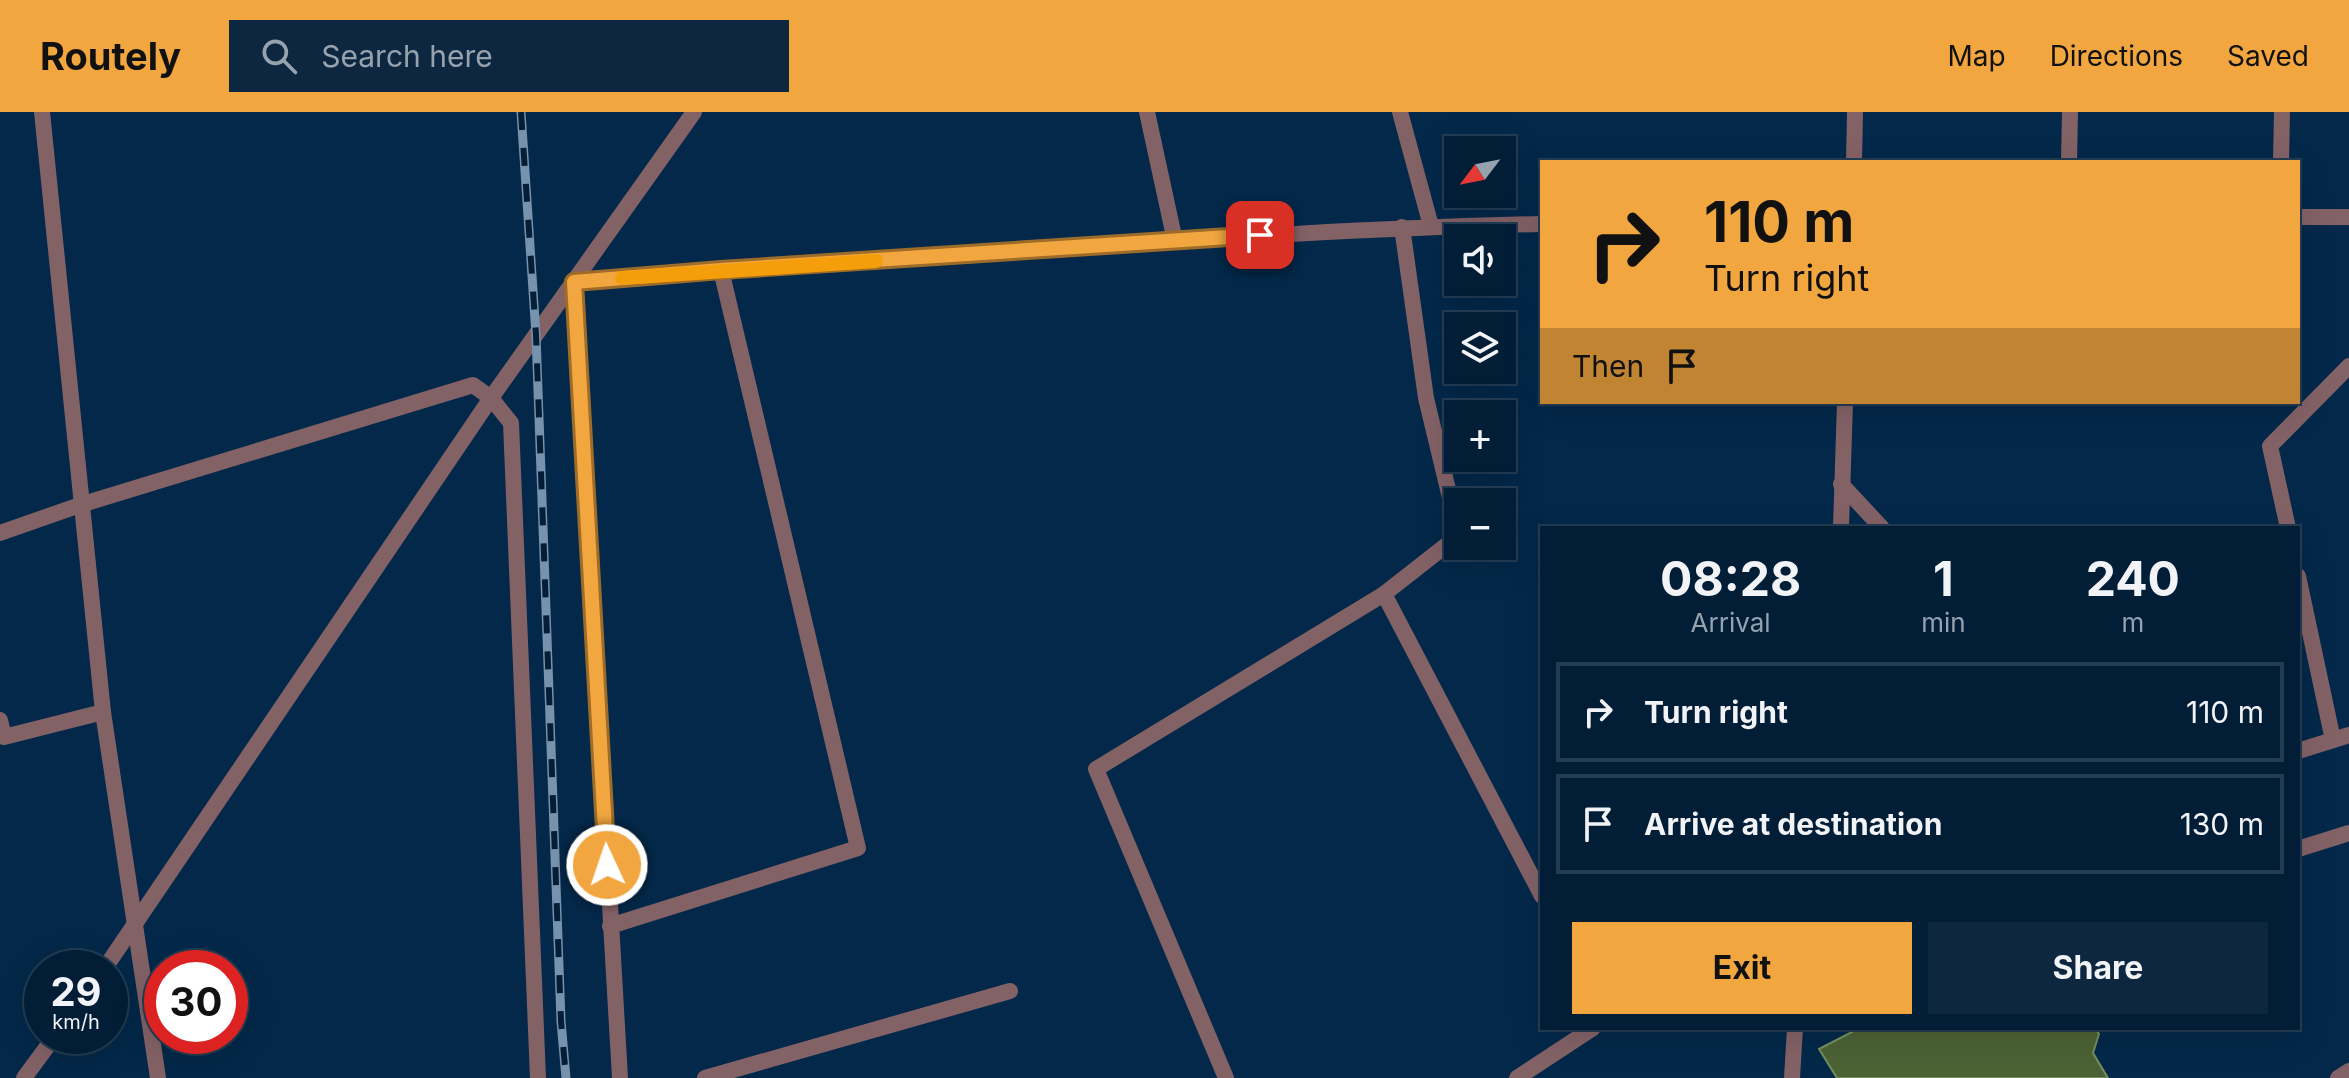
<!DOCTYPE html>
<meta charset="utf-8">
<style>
body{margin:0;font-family:Inter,sans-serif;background:#0c273f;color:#f1f3f6;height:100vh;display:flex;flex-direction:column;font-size:30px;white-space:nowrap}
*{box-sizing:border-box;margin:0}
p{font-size:26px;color:#96a2ad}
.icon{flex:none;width:44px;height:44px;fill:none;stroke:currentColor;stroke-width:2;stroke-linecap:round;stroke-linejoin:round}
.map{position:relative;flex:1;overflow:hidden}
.drawer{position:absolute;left:1540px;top:414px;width:760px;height:504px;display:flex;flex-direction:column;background:#021e37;border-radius:0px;box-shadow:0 8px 32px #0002,0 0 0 2px #233c52}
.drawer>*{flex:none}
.banner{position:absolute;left:1540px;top:48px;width:760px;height:244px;border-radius:0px;box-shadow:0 8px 32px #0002,0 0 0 2px #233c52;background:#f1a63f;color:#111;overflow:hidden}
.needle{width:52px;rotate:238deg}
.controls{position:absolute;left:1444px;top:24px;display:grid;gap:16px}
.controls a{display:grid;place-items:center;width:72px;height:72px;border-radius:0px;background:#021e37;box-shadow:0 8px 32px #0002,0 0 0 2px #233c52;font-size:40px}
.speed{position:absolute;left:24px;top:838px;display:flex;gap:16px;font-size:40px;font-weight:700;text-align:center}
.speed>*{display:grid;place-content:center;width:104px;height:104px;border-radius:50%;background:#021e37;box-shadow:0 8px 32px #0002,0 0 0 2px #233c52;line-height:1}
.speed small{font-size:20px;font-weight:400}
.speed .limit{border:12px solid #d22;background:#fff;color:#111}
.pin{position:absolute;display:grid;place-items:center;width:68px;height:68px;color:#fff;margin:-34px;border-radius:16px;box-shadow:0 4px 12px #0006}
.me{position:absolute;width:88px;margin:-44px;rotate:357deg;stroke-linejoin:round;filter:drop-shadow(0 0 6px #0008)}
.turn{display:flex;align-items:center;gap:28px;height:168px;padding:0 32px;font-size:36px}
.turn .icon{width:104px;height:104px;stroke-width:2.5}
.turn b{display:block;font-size:56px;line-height:68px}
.then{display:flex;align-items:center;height:76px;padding:0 32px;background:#0003;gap:16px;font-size:30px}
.eta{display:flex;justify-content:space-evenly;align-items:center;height:136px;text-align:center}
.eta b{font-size:48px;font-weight:700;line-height:56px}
.cta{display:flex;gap:16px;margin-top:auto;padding:16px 32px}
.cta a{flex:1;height:92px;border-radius:0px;background:#f1a63f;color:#111;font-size:32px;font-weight:700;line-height:92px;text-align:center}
.cta a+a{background:#0c273f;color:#f1f3f6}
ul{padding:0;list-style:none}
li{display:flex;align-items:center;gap:24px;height:100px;margin:0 16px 12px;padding:0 16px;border:4px solid #233c52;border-radius:0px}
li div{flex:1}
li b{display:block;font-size:30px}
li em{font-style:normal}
header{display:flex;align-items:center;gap:48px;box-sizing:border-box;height:112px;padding:0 40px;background:#f1a63f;color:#111}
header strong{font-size:38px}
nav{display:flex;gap:44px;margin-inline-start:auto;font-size:28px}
.search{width:560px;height:72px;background:#0c273f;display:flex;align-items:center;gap:20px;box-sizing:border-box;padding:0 28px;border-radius:0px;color:#96a2ad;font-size:30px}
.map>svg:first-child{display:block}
.building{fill:#4b6235;stroke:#768f5f;stroke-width:2}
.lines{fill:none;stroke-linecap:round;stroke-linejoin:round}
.minor{stroke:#836266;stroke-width:16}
.tertiary{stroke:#836266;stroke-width:16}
.rail-casing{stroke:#7792ac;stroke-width:9}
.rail{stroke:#041e38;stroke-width:6;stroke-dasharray:18;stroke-linecap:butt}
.route-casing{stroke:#9d6c29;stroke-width:20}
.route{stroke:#f1a63f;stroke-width:14}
.slow{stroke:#f59e0b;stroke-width:14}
</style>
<header>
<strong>Routely</strong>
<div class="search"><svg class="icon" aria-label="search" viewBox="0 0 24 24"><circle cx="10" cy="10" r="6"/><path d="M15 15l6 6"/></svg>Search here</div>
<nav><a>Map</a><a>Directions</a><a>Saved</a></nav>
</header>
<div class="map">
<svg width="2349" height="966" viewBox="0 0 2349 966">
<rect width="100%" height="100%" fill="#032849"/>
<path class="building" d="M1850 916H2095L2099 922 2093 941 2108 966H1837L1819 937 1852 920Z"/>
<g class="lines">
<g class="minor">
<path d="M42 0 103 600 158 966"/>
<path d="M1147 0 1175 129"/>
<path d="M1400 0 1431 114"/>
<path d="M1854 50 1855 0"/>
<path d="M2069 50 2070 0"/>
<path d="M2281 50 2282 0"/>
<path d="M2298 105H2349"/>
<path d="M1402 115 1426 286 1458 419"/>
<path d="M1841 372 1882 416"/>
<path d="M1841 416 1845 290"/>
<path d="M2288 416 2270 334 2349 254"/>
<path d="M0 421 80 393 473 273 491 286 511 311 538 966"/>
<path d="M1458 424 1384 482 1542 784"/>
<path d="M2298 464 2333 628"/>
<path d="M0 608 4 625 103 600"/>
<path d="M2298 639 2349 623"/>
<path d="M2298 737 2349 721"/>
<path d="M610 814 858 736 721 158"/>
<path d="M620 966 574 170C713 158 852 150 991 141 1175 129 1358 116 1542 112"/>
<path d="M705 966 1010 879"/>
<path d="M1226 966 1096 657 1384 482"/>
<path d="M1517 966 1593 916"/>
<path d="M1792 966 1795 916"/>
</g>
<g class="tertiary">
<path d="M105 856 491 286 694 0"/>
<path d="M24 966 55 924"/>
<path d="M2338 966 2349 959"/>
</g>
<g class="rail-casing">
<path id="rail" d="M521 0 536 223 561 909 566 966"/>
</g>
<use href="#rail" class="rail"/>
</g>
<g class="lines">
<g class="route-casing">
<path id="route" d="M607 753 574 170 721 158 1260 123"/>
</g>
<use href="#route" class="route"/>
<path class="slow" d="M622 166 876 149"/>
</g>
</svg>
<div class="controls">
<a><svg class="needle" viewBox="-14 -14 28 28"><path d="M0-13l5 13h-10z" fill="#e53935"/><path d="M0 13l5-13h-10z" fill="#96a2ad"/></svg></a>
<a><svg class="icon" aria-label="sound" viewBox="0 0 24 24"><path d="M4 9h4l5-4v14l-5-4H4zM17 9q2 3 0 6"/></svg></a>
<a><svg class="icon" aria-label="layers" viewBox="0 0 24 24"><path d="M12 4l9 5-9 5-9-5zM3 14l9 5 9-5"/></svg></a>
<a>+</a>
<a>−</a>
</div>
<div class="speed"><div>29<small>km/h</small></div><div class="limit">30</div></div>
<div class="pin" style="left:1260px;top:123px;background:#d93025"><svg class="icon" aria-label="arrive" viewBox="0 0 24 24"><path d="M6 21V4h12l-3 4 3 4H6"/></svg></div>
<svg class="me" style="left:607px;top:753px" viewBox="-20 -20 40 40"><circle r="17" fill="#f1a63f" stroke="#fff" stroke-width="3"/><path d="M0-11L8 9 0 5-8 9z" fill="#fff"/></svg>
<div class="banner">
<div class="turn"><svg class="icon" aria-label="right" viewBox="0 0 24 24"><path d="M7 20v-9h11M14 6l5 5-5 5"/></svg><div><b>110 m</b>Turn right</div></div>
<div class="then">Then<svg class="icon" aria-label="arrive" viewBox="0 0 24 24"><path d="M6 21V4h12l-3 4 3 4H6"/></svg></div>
</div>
<section class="drawer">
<div class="eta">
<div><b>08:28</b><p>Arrival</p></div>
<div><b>1</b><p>min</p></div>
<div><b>240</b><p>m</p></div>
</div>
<ul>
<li><svg class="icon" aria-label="right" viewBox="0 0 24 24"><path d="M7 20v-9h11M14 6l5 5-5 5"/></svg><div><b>Turn right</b></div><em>110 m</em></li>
<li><svg class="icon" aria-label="arrive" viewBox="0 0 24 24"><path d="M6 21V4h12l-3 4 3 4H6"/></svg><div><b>Arrive at destination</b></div><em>130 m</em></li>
</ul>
<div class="cta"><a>Exit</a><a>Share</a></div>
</section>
</div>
